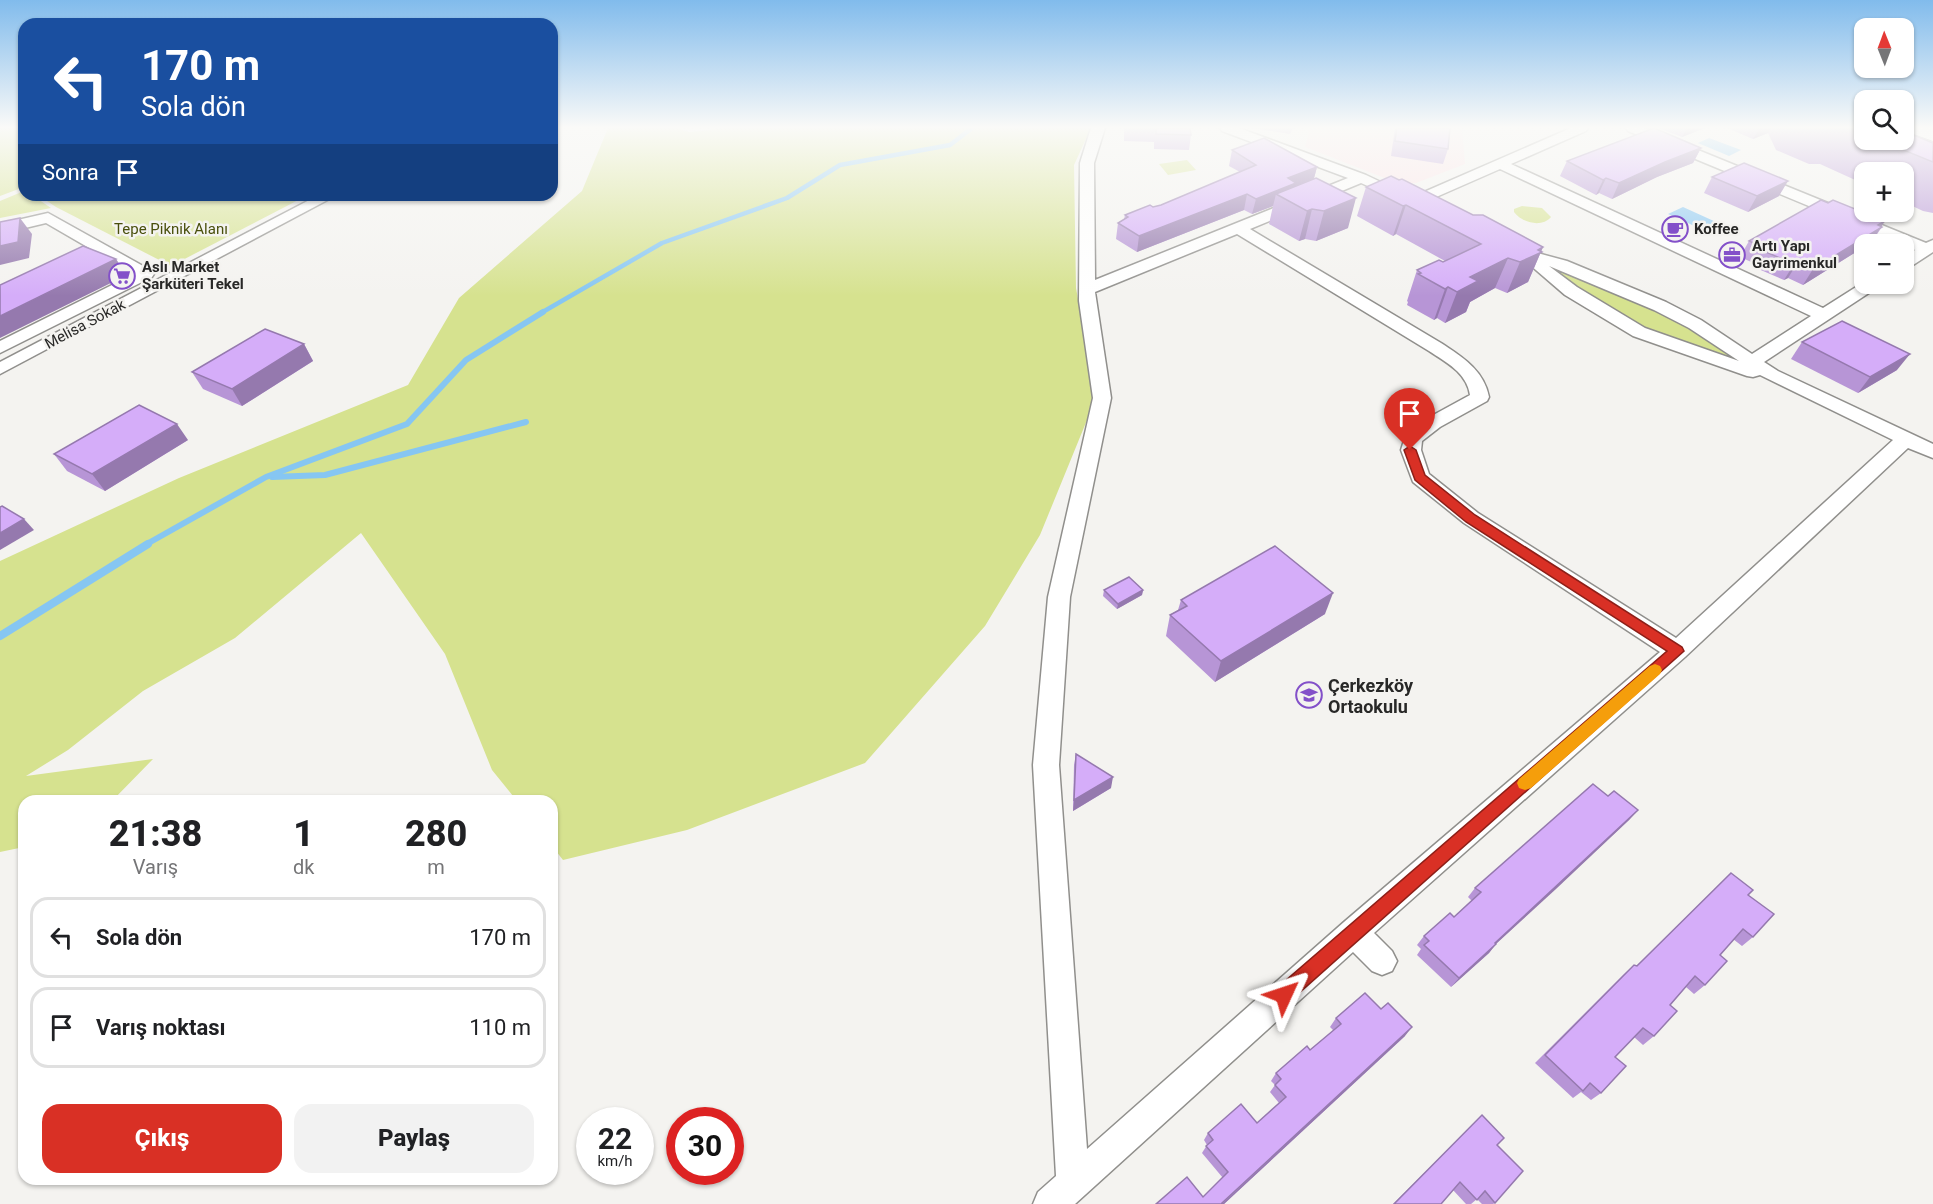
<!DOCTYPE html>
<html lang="tr">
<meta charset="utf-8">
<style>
body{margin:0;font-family:Roboto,sans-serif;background:#f2f2f2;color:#202124;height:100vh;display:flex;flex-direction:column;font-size:22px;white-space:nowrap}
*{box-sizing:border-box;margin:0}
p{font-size:20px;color:#757577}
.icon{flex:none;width:33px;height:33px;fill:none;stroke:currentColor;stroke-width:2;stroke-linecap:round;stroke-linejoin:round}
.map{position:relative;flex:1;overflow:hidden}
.drawer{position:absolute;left:18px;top:795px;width:540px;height:390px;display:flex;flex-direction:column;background:#fff;border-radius:18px;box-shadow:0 2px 4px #0004}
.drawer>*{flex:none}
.guide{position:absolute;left:18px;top:18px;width:540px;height:183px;border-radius:18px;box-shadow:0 2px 4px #0004;background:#1a4fa0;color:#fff;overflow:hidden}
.needle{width:39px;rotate:359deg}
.controls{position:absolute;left:1854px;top:18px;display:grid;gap:12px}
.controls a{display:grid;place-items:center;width:60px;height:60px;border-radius:12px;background:#fff;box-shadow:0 2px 4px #0004;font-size:30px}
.speed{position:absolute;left:576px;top:1107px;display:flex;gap:12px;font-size:30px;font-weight:700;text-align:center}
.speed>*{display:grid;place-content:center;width:78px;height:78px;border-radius:50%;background:#fff;box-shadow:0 2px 4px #0004;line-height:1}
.speed small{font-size:15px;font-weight:400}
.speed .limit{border:9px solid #d22;background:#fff;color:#111}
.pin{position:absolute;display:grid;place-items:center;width:51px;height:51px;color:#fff;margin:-62px -26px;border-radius:50% 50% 50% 0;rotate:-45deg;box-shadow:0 0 6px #0007}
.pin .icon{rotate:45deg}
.me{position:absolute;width:66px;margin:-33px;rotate:48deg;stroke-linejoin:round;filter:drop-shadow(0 0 4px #0008)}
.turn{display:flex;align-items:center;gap:21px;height:126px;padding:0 24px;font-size:27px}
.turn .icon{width:78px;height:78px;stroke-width:2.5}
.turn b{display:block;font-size:42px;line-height:51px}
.then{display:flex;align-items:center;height:57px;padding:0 24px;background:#0003;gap:12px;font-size:22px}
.eta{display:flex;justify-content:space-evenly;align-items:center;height:102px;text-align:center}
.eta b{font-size:36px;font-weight:800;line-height:42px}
.button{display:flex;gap:12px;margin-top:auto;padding:12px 24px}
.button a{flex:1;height:69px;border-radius:18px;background:#d93025;color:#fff;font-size:24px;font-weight:800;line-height:69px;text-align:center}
.button a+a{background:#f2f2f2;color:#202124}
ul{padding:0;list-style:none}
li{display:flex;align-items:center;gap:18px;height:81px;margin:0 12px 9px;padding:0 12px;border:3px solid #e0e0e0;border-radius:18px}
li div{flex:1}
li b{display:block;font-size:22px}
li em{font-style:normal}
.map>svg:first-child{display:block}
.education{fill:#fde2e6}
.green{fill:#d6e28f}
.water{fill:#86c6f2}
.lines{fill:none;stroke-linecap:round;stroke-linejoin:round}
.stream-far2{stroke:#86c6f2;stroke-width:4.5}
.stream-far1{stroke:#86c6f2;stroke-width:6}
.stream{stroke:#86c6f2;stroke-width:8}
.minor-casing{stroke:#908f8c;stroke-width:3}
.highway-casing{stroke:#908f8c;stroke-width:2}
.minor{fill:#fff;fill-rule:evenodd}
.highway{fill:#fff;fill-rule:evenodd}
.wall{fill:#b795d6}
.shaded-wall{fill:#9579ae}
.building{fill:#d5adf9;stroke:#9579ae;stroke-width:1.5}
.route{fill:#d93025;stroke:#8d1f18;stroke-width:1.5}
.slow{fill:#f59e0b}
.labels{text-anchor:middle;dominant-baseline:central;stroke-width:5;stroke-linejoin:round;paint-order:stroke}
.far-park-label{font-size:15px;fill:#494f0c;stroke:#f4f3f0}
.far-poi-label{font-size:15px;font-weight:bold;fill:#282827;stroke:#f4f3f0;text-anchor:start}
.far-street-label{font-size:15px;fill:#282827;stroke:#f4f3f0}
.poi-label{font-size:18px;font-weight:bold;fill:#282827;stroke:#f4f3f0;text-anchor:start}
</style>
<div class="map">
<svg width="1933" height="1204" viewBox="0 0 1933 1204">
<rect width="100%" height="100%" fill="#f4f3f0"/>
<path class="education" d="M1310 128H1462L1465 164 1416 183 1400 184 1305 147Z"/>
<g class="green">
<path d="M0 128H24V187L0 196Z"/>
<path d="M608 128H676L689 132 728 128H1091L1074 165 1076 288 1096 398 1040 535 985 626 865 763 687 830 563 860 552 846V801H517L492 770 445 654 361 533 235 638 143 691 68 750 26 776 153 759 112 801H24V847L0 852V561L179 478 408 385 459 298 582 191Z"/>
<path d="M1187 160 1196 170 1168 175 1159 164Z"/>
<path d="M24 191V195H32L51 208 0 218V201Z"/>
<path d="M38 195H308L171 266 56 207Z"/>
<path d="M1522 206 1542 208 1551 217C1542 228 1522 223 1514 212V209Z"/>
<path d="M1550 262 1669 313 1754 370 1635 326 1542 266Z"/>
</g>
<g class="water">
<path d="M1709 138 1741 150 1729 156 1698 143Z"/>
<path d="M1683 207 1727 227 1712 234 1668 214Z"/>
</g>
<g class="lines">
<path class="stream-far2" d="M541 313 662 243 787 198 840 165 950 145 972 128"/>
<g class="stream-far1">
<path d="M272 477 325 475 526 422"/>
<path d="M145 545 266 477 407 424 466 360 543 312"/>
</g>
<path class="stream" d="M0 636 148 544"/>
<g class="minor-casing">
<g id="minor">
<path d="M1091 128H1105L1094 163 1095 280 1348 178 1222 131 1220 128H1239L1366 175 1406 194 1408 197 1406 200 1401 201 1361 183 1250 229 1441 343C1462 357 1484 370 1489 397L1487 401 1440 427 1422 441 1421 450 1429 474 1478 513 1676 638 1893 440 1760 375 1753 377 1747 376 1633 336 1565 295 1522 258 1502 247 1510 242 1530 251 1567 261 1666 302 1701 320 1752 354 1811 316 1500 169 1418 205H1408L1406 202 1408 199 1571 128H1588L1586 131 1511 164 1823 308 1864 282V284H1880L1878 287 1764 362 1778 371 1933 444V458L1908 448 1685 657 1374 933 1392 951 1397 961 1392 971 1382 975 1372 971 1353 952 1075 1204H1033L1038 1192 1056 1176 1033 765 1048 597 1093 398 1079 301 1080 163ZM1237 234 1429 351C1446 362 1467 373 1470 395L1426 419 1406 434 1401 450 1413 482 1464 523 1660 652 1344 922 1087 1149 1059 765 1070 597 1111 398 1095 292ZM1549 266 1654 310 1689 328 1739 361 1645 328 1577 287Z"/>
<path d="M1626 128H1644L1926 243 1933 240V252L1910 267 1904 269V257L1915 250 1628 131Z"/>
<path d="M319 195H337L0 374V362Z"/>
<path d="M48 213 152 271 154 274 152 277 0 353V341L134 274 46 223 0 234V224Z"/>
</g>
</g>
<g class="highway-casing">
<path id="highway" d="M1905 128H1933V141L1908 132Z"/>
</g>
<use href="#minor" class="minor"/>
<use href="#highway" class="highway"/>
</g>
<g class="wall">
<path d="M1124 128H1190L1191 135 1189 150 1154 149V142L1124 141Z"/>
<path d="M1252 128H1293L1290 134Z"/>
<path d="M1395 128H1450L1448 149 1443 164 1391 156Z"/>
<path d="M1658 128H1705L1682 137Z"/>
<path d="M1727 128H1864V140H1904L1933 143V213L1923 211 1904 202V172H1864V184L1820 164H1809L1776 150 1768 133 1753 139Z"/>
<path d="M1701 148 1693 163 1657 177 1612 199 1599 193 1596 195 1560 176 1567 161Z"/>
<path d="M1232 150 1317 167 1314 178 1348 228 1316 241 1305 239 1299 241 1269 224 1273 206 1252 214 1244 210 1137 252 1116 239 1118 223 1124 219 1125 215 1161 205 1240 172 1229 166Z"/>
<path d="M1712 177 1779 196 1748 212 1704 193Z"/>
<path d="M1366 187 1473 215 1543 247 1528 282 1507 293 1495 288 1470 302 1466 312 1445 323 1437 318 1434 320 1407 305 1408 302 1407 301 1417 270 1445 261 1396 234 1393 236 1357 216Z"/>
<path d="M1881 227H1882L1871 243 1869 244H1864V247L1803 285 1788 278 1784 280 1756 268 1758 265 1740 257 1749 241Z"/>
<path d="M1802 342 1897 370 1858 393 1791 359Z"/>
<path d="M304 344 313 361 242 406 203 389 192 372Z"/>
<path d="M188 440 105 491 67 471 54 454Z"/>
<path d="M1104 590H1143L1142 595 1117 609 1103 596Z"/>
<path d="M1181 600 1325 614 1215 682 1166 636 1170 615 1178 610Z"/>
<path d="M1076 754 1111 788 1073 811 1074 765Z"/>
<path d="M1608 796 1638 810 1629 820 1496 944 1489 953 1451 987 1417 955 1421 949 1417 945 1424 936 1454 917 1472 901 1468 897 1475 888Z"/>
<path d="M1731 873 1748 895 1753 937 1742 946 1733 939 1720 955 1705 985 1694 994 1686 987 1670 1005 1654 1036 1643 1045 1634 1037 1615 1057 1601 1093 1591 1100 1581 1092 1573 1098 1535 1063 1624 974 1634 965 1636 966Z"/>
<path d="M1336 1018 1405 1036 1224 1204 1203 1197 1223 1178 1202 1153 1207 1145 1204 1140 1208 1133 1257 1123 1279 1103 1270 1092 1275 1085 1271 1081 1276 1073 1310 1050 1334 1031 1330 1027Z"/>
<path d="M1482 1115 1497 1145 1495 1203 1493 1204H1482L1477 1199 1471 1204H1466L1453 1190 1441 1204H1393Z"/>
</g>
<g class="shaded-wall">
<path d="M1687 128H1705L1682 137Z"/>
<path d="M1760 128H1771L1768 133 1753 139Z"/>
<path d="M1701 148 1693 163 1657 177 1612 199 1619 183 1665 162Z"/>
<path d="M1317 167 1313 182 1276 194 1273 206 1252 214 1256 199 1288 178Z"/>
<path d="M1606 178 1599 193 1596 195 1603 180Z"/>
<path d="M1788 181 1779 196 1748 212 1757 196Z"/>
<path d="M1247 194 1244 210 1137 252 1139 236Z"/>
<path d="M1356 198 1348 228 1316 241 1324 211Z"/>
<path d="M1406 205 1396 234 1393 236 1403 206Z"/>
<path d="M1312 209 1305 239 1299 241 1307 211Z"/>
<path d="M20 218 32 234 29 258 0 265V246Z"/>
<path d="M1885 221 1871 243 1869 244H1864V247L1803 285 1813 269Z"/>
<path d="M1543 247 1528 282 1507 293 1520 262Z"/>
<path d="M1508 258 1495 288 1470 302 1466 312 1445 323 1457 292 1470 277Z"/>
<path d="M116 259 127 275 0 338V316Z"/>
<path d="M1798 262 1788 278 1784 280 1794 264Z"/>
<path d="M1448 287 1437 318 1434 320 1445 289Z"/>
<path d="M304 344 313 361 242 406 232 389Z"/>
<path d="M1910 354 1897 370 1858 393 1870 377Z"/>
<path d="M177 424 188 440 105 491 92 474Z"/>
<path d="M24 519 34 530 0 550V533Z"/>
<path d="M1143 590 1142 595 1117 609 1118 604Z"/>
<path d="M1333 593 1325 614 1215 682 1221 661Z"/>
<path d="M1113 777 1111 788 1073 811 1074 800Z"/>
<path d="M1638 810 1629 820 1556 889 1487 952 1495 943Z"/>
<path d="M1496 944 1489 953 1451 987 1459 978Z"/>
<path d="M1412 1027 1405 1036 1224 1204H1222Z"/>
</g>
<g class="building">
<path d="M1156 128H1190L1191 135 1156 134Z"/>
<path d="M1397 128H1450L1448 149 1395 141Z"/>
<path d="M1654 128 1701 148 1665 162 1619 183 1606 178 1603 180 1567 161Z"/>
<path d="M1851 128H1864V133Z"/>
<path d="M1904 131 1933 143V162L1879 140H1904Z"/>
<path d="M1264 138 1317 167 1288 178 1296 183 1256 199 1247 194 1139 236 1118 223 1128 217 1125 215 1150 205 1153 207 1161 205 1256 165 1232 150Z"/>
<path d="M1744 163 1788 181 1757 196 1712 177Z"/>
<path d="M1391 176 1399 180 1402 179 1473 215H1483L1543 247 1538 250 1542 252 1520 262 1508 258 1470 277 1478 281 1457 292 1448 287 1445 289 1418 274 1421 273 1417 270 1439 260 1443 262 1481 244 1406 205 1403 206 1366 187Z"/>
<path d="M1316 178 1356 198 1324 211 1312 209 1307 211 1276 194Z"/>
<path d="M1821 200 1828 203 1833 200 1885 221 1878 225 1882 227 1813 269 1798 262 1794 264 1766 252 1769 250 1749 241Z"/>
<path d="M20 218 18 242 0 246V222Z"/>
<path d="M83 246 116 259 0 316V285Z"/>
<path d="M1842 321 1910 354 1870 377 1802 342Z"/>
<path d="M265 329 304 344 232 389 192 372Z"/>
<path d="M139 405 177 424 92 474 54 454Z"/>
<path d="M2 506 24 519 0 533V507Z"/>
<path d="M1275 546 1333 593 1221 661 1170 615 1187 606 1181 600Z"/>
<path d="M1129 577 1143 590 1118 604 1104 590Z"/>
<path d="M1076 754 1113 777 1074 800Z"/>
<path d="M1593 784 1608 796 1614 791 1638 810 1495 943 1496 944 1459 978 1424 945 1429 941 1424 936 1450 913 1454 917 1481 892 1475 888Z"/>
<path d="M1731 873 1753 890 1748 895 1774 914 1753 937 1743 929 1720 955 1727 961 1705 985 1695 976 1670 1005 1677 1011 1654 1036 1643 1028 1615 1057 1626 1066 1601 1093 1590 1083 1583 1091 1545 1055 1634 965 1637 966Z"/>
<path d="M1365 993 1381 1009 1388 1003 1412 1027 1222 1203 1223 1204H1156L1187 1177 1203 1197 1228 1172 1206 1146 1213 1140 1208 1133 1241 1104 1257 1123 1286 1097 1275 1085 1281 1079 1276 1073 1307 1046 1310 1050 1341 1024 1336 1018Z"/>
<path d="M1482 1115 1504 1138 1497 1145 1523 1171 1495 1203 1485 1191 1477 1200 1460 1182 1441 1204H1394Z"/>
</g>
<linearGradient id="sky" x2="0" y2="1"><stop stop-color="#81bbec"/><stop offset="0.43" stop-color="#fafaf8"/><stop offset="1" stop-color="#fafaf8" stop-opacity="0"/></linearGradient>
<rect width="1933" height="296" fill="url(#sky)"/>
<path class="route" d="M1410 446 1416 450 1425 475 1475 515 1682 647 1684 651 1290 1001 1284 1004 1277 1001 1275 995 1277 988 1667 651 1466 522 1415 480 1404 450Z"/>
<path class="slow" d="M1655 664 1660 666 1662 670 1660 674 1531 788 1525 790 1519 788 1517 783 1519 779 1650 666Z"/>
<defs>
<g id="cafe-ring" transform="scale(1.35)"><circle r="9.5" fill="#f4f3f0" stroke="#8350c9" stroke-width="1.5"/><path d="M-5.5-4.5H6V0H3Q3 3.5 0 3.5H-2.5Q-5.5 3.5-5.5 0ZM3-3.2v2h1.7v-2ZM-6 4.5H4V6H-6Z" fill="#8350c9"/></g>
<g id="office-ring" transform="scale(1.35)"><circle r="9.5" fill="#f4f3f0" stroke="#8350c9" stroke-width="1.5"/><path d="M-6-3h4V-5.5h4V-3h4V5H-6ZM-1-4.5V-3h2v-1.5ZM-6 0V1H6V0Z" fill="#8350c9"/></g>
<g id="supermarket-ring" transform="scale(1.35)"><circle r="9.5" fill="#f4f3f0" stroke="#8350c9" stroke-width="1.5"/><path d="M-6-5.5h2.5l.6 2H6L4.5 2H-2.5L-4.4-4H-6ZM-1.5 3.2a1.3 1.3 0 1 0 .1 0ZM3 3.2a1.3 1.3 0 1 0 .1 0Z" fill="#8350c9"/></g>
<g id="school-ring" transform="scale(1.35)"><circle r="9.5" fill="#f4f3f0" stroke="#8350c9" stroke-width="1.5"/><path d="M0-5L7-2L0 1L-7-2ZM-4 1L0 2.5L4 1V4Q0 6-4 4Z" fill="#8350c9"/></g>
</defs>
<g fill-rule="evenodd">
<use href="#cafe-ring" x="1675" y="229"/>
<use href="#office-ring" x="1732" y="255"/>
<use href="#supermarket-ring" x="122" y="276"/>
<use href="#school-ring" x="1309" y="695"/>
</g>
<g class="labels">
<g class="far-park-label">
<text x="171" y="229">Tepe Piknik Alanı</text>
</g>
<g class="far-poi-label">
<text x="1694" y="229">Koffee</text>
<text x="1752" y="246">Artı Yapı<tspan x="1752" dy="17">Gayrimenkul</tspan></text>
<text x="142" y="267">Aslı Market<tspan x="142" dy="17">Şarküteri Tekel</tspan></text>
</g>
<g class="far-street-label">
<text transform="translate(85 324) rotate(-28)">Melisa Sokak</text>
</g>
<g class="poi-label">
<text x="1328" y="685">Çerkezköy<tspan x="1328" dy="21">Ortaokulu</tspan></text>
</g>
</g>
</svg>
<div class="controls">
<a><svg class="needle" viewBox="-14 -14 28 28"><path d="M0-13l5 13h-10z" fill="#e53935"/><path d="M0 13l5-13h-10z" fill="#757577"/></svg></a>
<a><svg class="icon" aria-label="search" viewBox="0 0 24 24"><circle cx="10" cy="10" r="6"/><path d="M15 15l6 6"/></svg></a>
<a>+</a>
<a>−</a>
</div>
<div class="speed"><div>22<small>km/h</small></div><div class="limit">30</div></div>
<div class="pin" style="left:1410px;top:450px;background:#d93025"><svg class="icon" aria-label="arrive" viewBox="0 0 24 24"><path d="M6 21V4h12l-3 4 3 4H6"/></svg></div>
<svg class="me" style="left:1284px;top:995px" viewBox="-20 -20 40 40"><path d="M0-17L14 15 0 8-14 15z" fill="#d93025" stroke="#fff" stroke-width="4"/></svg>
<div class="guide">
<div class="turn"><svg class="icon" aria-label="left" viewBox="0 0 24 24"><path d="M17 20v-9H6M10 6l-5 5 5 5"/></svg><div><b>170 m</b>Sola dön</div></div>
<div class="then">Sonra<svg class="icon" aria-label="arrive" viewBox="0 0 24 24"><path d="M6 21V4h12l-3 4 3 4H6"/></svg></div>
</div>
<section class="drawer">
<div class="eta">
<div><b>21:38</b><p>Varış</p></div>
<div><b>1</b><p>dk</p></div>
<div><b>280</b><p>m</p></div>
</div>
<ul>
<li><svg class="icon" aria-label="left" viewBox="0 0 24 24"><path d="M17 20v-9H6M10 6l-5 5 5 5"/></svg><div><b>Sola dön</b></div><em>170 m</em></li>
<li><svg class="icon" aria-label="arrive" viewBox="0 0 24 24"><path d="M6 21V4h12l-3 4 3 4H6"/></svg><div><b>Varış noktası</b></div><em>110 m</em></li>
</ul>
<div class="button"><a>Çıkış</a><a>Paylaş</a></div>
</section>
</div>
